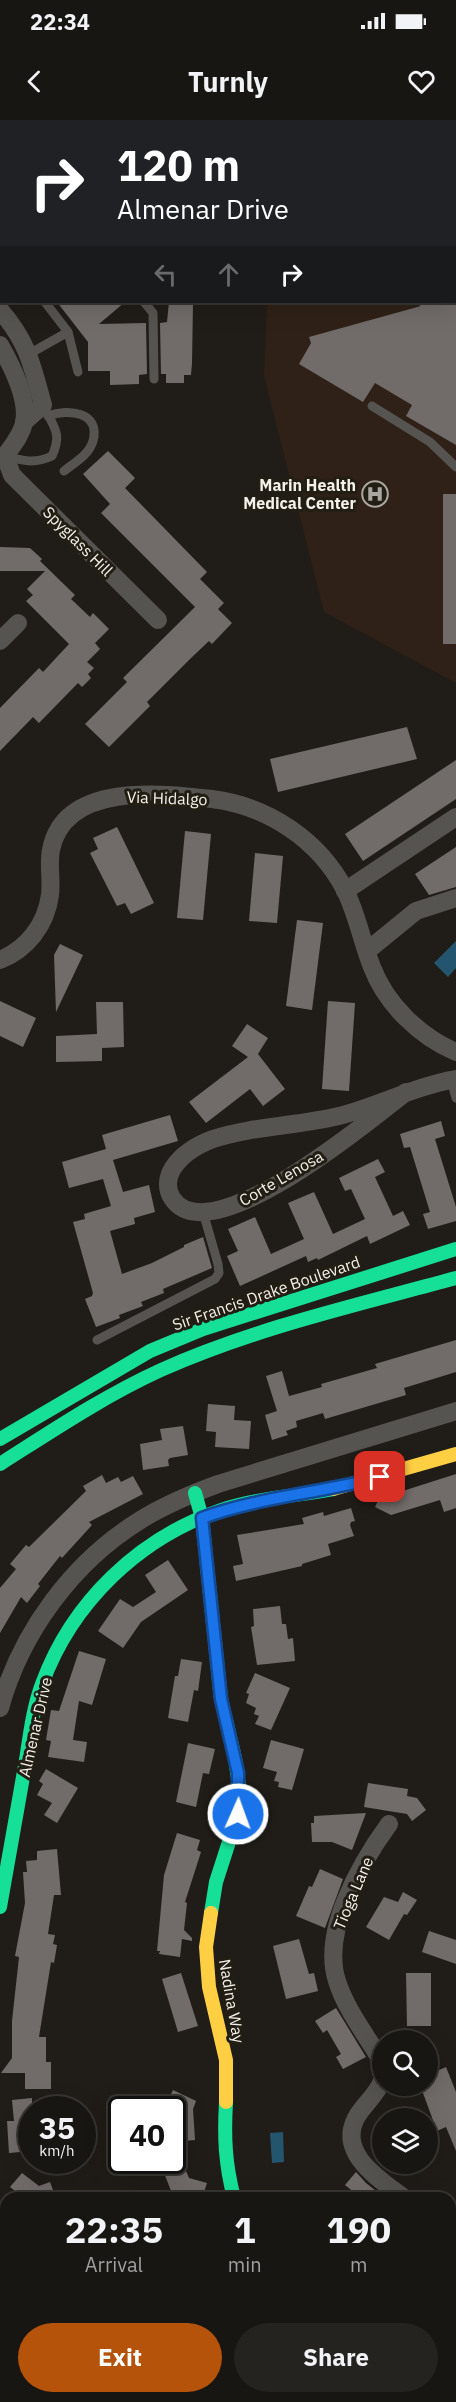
<!DOCTYPE html>
<style>
body{margin:0;font-family:"IBM Plex Sans",sans-serif;background:#252320;color:#f1f3f6;height:100vh;display:flex;flex-direction:column;font-size:22px;white-space:nowrap}
*{box-sizing:border-box;margin:0}
p{font-size:20px;color:#9f9f9f}
.icon{flex:none;width:33px;height:33px;fill:none;stroke:currentColor;stroke-width:2;stroke-linecap:round;stroke-linejoin:round}
.map{position:relative;flex:1;overflow:hidden}
.panel{position:absolute;left:0px;top:2072px;width:456px;height:212px;display:flex;flex-direction:column;background:#181612;border-radius:18px 18px 0 0;box-shadow:0 6px 24px #0002,0 0 0 2px #363532}
.panel>*{flex:none}
.banner{position:absolute;left:0px;top:0px;width:456px;height:183px;box-shadow:0 6px 24px #0002,0 0 0 2px #363532;background:#202124;color:#fff;overflow:hidden}
.controls{position:absolute;left:372px;top:1910px;display:grid;gap:12px}
.controls a{display:grid;place-items:center;width:66px;height:66px;border-radius:50%;background:#181612;box-shadow:0 6px 24px #0002,0 0 0 2px #363532;font-size:30px}
.speed{position:absolute;left:18px;top:1976px;display:flex;gap:12px;font-size:30px;font-weight:700;text-align:center}
.speed>*{display:grid;place-content:center;width:78px;height:78px;border-radius:50%;background:#181612;box-shadow:0 6px 24px #0002,0 0 0 2px #363532;line-height:1}
.speed small{font-size:15px;font-weight:400}
.speed .limit{border:3px solid #111;border-radius:9px;background:#fff;color:#111}
.pin{position:absolute;display:grid;place-items:center;width:51px;height:51px;color:#fff;margin:-26px;border-radius:12px;box-shadow:0 3px 9px #0006}
.me{position:absolute;width:66px;margin:-33px;rotate:2deg;stroke-linejoin:round;filter:drop-shadow(0 0 4px #0008)}
.turn{display:flex;align-items:center;gap:21px;height:126px;padding:0 18px;font-size:27px}
.turn .icon{width:78px;height:78px;stroke-width:2.5}
.turn b{display:block;font-size:42px;line-height:51px}
.lanes{display:flex;align-items:center;height:57px;padding:0 18px;background:#0003;justify-content:center;gap:30px;direction:ltr}
.lanes .off{opacity:.35}
.eta{display:flex;justify-content:space-evenly;align-items:center;height:102px;text-align:center}
.eta b{font-size:36px;font-weight:700;line-height:42px}
.cta{display:flex;gap:12px;margin-top:auto;padding:12px 18px}
.cta a{flex:1;height:69px;border-radius:36px;background:#b45309;color:#fff;font-size:24px;font-weight:700;line-height:69px;text-align:center}
.cta a+a{background:#252320;color:#f1f3f6}
.status{display:flex;justify-content:space-between;align-items:center;height:42px;padding:0 30px;background:#181612;direction:ltr}
.status svg{height:16px;fill:currentColor}
header{display:flex;justify-content:space-between;align-items:center;height:78px;padding:0 18px;background:#181612;font-size:27px;font-weight:700}
.map>svg:first-child{display:block}
.medical{fill:#2f2117}
.water{fill:#24556e}
.building{fill:#716c69}
.lines{fill:none;stroke-linecap:round;stroke-linejoin:round}
.lane{stroke:#565450;stroke-width:9}
.street{stroke:#565450;stroke-width:18}
.fast{stroke:#16e098;stroke-width:14}
.slow{stroke:#ffcf43;stroke-width:14}
.jam{stroke:#f24e42;stroke-width:14}
.route-casing{stroke:#114b97;stroke-width:15}
.route{stroke:#1a73e8;stroke-width:10}
.labels{text-anchor:middle;dominant-baseline:central;stroke-width:6;stroke-linejoin:round;paint-order:stroke}
.poi-label{font-size:16px;font-weight:bold;fill:#f4f1ea;stroke:#231e14;text-anchor:end}
.street-label{font-size:16px;fill:#f4f1ea;stroke:#231e14}
</style>
<div class="status"><b>22:34</b><svg viewBox="0 0 49 12"><path d="M0 12V9h3v3zM5 12V6h3v6zM10 12V3h3v9zM15 12V0h3v12zM26 1h20v11H26zM47 4h2v5h-2z"/></svg></div>
<header><svg class="icon" aria-label="back" viewBox="0 0 24 24"><path d="M15 5l-7 7 7 7"/></svg>Turnly<svg class="icon" aria-label="heart" viewBox="0 0 24 24"><path d="M12 20l-8-8c-3-5 5-10 8-4 3-6 11-1 8 4z"/></svg></header>
<div class="map">
<svg width="456" height="2282" viewBox="0 0 456 2282">
<rect width="100%" height="100%" fill="#201d18"/>
<path class="medical" d="M273 0H456V563L324 492 264 256 267 182H454V2Z"/>
<g class="water">
<path d="M456 821V848L448 857 434 843Z"/>
<path d="M283 2012 284 2042 272 2043 270 2013Z"/>
</g>
<g class="building">
<path d="M57 182H125L99 204 146 203 147 254 139 255V264L110 265V251H88V222Z"/>
<path d="M169 182H193L192 243 191 255H184V263H166V254H161L160 203 167 202Z"/>
<path d="M413 182H456V325L406 296 412 285 375 263 363 282 299 244 311 223 309 217 421 186Z"/>
<path d="M108 331 135 358 125 368 207 452 200 459 224 483 218 489 232 503 212 524 209 521 190 539 147 582 150 586 109 627 85 604 127 562 123 558 195 487 101 393 110 384 83 354Z"/>
<rect x="443" y="374" width="13" height="150"/>
<path d="M0 427 30 428 42 439 40 441 75 475 71 479 90 497 93 493 109 509 95 523 100 529 87 542 94 548 88 554 91 558 82 567 78 563 39 603 33 597 0 631V588L39 548 43 552 69 524 26 481 33 475 27 469 45 451H0Z"/>
<path d="M407 607 417 639 278 672 270 639Z"/>
<path d="M456 640V679L363 741 345 714Z"/>
<path d="M117 707 154 783 131 794 125 783 117 786 90 733 98 729 93 718Z"/>
<path d="M185 711 211 714 203 800 177 798Z"/>
<path d="M456 727V767L429 775 415 754Z"/>
<path d="M255 733 283 736 277 803 249 801Z"/>
<path d="M297 800 323 803 312 890 286 886Z"/>
<path d="M60 824 83 835 56 892 54 835Z"/>
<path d="M0 881 36 898 23 927 0 916Z"/>
<path d="M328 881 355 883 349 971 322 969Z"/>
<path d="M96 882H123L124 927 102 928V941L56 942V916L97 914Z"/>
<path d="M247 904 268 918 258 934 285 969 263 986 250 969 206 1003 189 982 248 937 232 926Z"/>
<path d="M170 995 178 1021 113 1040 123 1072 149 1065 155 1092 134 1098 135 1104 110 1111 122 1154 152 1143 184 1127V1125L203 1117 212 1148 163 1169 164 1173 141 1182 143 1186 119 1195 120 1198 96 1207 85 1179 92 1176 93 1173 73 1102 85 1099 84 1094 111 1086 103 1059 69 1068 62 1042 106 1029 102 1015Z"/>
<path d="M441 1001 445 1016 435 1019 456 1087V1101L428 1109 423 1094 430 1092 410 1027 404 1028 400 1014Z"/>
<path d="M378 1039 385 1052 375 1057 393 1096 403 1091 410 1105 370 1124 367 1116 318 1140 317 1138 308 1142 306 1136 240 1166 227 1136 238 1131 228 1109 255 1097 271 1134 304 1119 288 1083 314 1072 333 1114 365 1099 351 1069 345 1071 339 1058Z"/>
<path d="M456 1220V1252L404 1268 406 1275 325 1299 323 1293 296 1301 297 1307 286 1311 288 1315 272 1320 265 1295 277 1291 266 1256 282 1251 289 1276 322 1267 321 1264 377 1248 375 1244Z"/>
<path d="M208 1284 235 1286 234 1300 251 1301 249 1329 215 1327 216 1312 206 1311Z"/>
<path d="M183 1306 188 1335 170 1338 168 1340 169 1346 143 1350 140 1324 162 1320 160 1309Z"/>
<path d="M456 1354V1388L444 1392 440 1380 391 1395 375 1387 381 1374 387 1376Z"/>
<path d="M102 1355 106 1363 118 1357 121 1362 133 1356 143 1374 89 1402 92 1405 62 1438 60 1436 38 1464 40 1466 27 1483 21 1477 0 1513V1468L16 1449 10 1444 26 1425 29 1427 86 1371 83 1366Z"/>
<path d="M351 1388 355 1401 351 1402 350 1405 354 1416 328 1424 331 1435 302 1444V1446L236 1461 233 1446 243 1444 237 1415 304 1404 302 1398 323 1392 324 1396Z"/>
<path d="M168 1440 188 1470 141 1502 123 1528 98 1511 120 1479 133 1487 156 1472 145 1455Z"/>
<path d="M280 1486 282 1504H286L288 1519 293 1518 295 1541 257 1545 251 1507 254 1506 253 1489Z"/>
<path d="M79 1531 106 1539 92 1585 79 1581 73 1620 87 1622 84 1642 48 1637 51 1621 46 1620 51 1590 59 1591Z"/>
<path d="M181 1539 202 1542 198 1571 194 1570 188 1602 168 1598 175 1556H178Z"/>
<path d="M255 1553 290 1568 271 1610 255 1604 259 1596 254 1594 256 1588 246 1583 249 1574 246 1573Z"/>
<path d="M271 1620 304 1629 292 1670 278 1667 279 1662 274 1661 277 1652 263 1648Z"/>
<path d="M188 1623 215 1629 209 1654 203 1653 196 1687 176 1682Z"/>
<path d="M46 1649 78 1668 57 1703 44 1695 52 1683 37 1675 43 1664 39 1661Z"/>
<path d="M368 1663 408 1669 407 1676 417 1678 426 1690 412 1701 407 1694 364 1687Z"/>
<path d="M366 1693 352 1730 332 1722H312L311 1703H314V1696Z"/>
<path d="M177 1713 200 1720 197 1730 201 1732 185 1782 187 1783 184 1810 192 1818V1821L182 1819 180 1837 159 1834 160 1831H157L164 1755Z"/>
<path d="M57 1729 61 1775H54L48 1814 55 1815 53 1824 57 1825 54 1843 51 1842 39 1917H46V1942H51V1969H25V1953H1L12 1938V1901L19 1837 15 1836 25 1783 23 1752H27L26 1741 37 1740V1731Z"/>
<path d="M320 1749 343 1759 325 1808 296 1796 309 1766 312 1767Z"/>
<path d="M403 1772 417 1780 407 1795 404 1794 389 1820 366 1807 384 1777 398 1782Z"/>
<path d="M429 1811 456 1820V1844L422 1832Z"/>
<path d="M299 1819 309 1854 314 1853 318 1871 286 1879 273 1826Z"/>
<path d="M181 1853 198 1906 178 1912 162 1859Z"/>
<path d="M406 1853H431V1906H407Z"/>
<path d="M336 1888 366 1937 343 1949 336 1937 341 1934 327 1910 323 1913 315 1901Z"/>
<path d="M446 1947 456 1972V2031L446 2007 437 2011 420 1965H428V1955Z"/>
<path d="M173 1970 196 1981 193 1989 195 2020 172 2022V1989H164Z"/>
<path d="M32 1978V2031L9 2033 7 2001H14L12 1980Z"/>
<path d="M180 2037 189 2058 207 2063 202 2078 173 2076 161 2045Z"/>
<path d="M356 2052 366 2063 385 2078H361L345 2065Z"/>
<path d="M22 2053 39 2066 50 2062 56 2078H12L19 2074 10 2067Z"/>
</g>
<g class="lines">
<g class="lane">
<path d="M340 0 341 2"/>
<path d="M454 141 456 142"/>
<path d="M144 182 153 193 154 259"/>
<path d="M68 212 78 252"/>
<path d="M29 234 68 212 45 182"/>
<path d="M372 286 430 322 456 347"/>
<path d="M48 296C68 288 101 292 93 321 89 335 74 343 64 351"/>
<path d="M5 336C23 341 35 344 52 336 61 316 56 310 47 293"/>
<path d="M451 960 456 978"/>
<path d="M97 1220 215 1159 219 1153 218 1144 203 1092"/>
</g>
<g class="street">
<path d="M83 2 84 0"/>
<path d="M108 2V0"/>
<path d="M0 104 2 103"/>
<path d="M0 134 2 132"/>
<path d="M0 190C28 222 32 245 43 285L24 302"/>
<path d="M0 225C12 246 29 279 24 303 21 316 12 326 5 336L0 337"/>
<path d="M5 336 12 355 158 500"/>
<path d="M0 521 18 503"/>
<path d="M345 771 456 697"/>
<path d="M367 831 416 791 456 778"/>
<path d="M0 840C27 829 46 805 50 775 52 761 48 745 51 730 64 662 161 673 212 679 268 686 319 720 345 770 357 794 362 822 372 847 386 884 420 917 456 932"/>
<path d="M406 972C371 999 209 1136 172 1078 166 1069 167 1057 173 1048 182 1034 197 1025 213 1019 253 1006 297 1006 339 996 378 986 415 966 456 959"/>
<path d="M0 1588C21 1512 73 1442 139 1401 164 1385 191 1374 218 1364L456 1291"/>
<path d="M382 1942C367 1916 346 1890 337 1861 321 1812 360 1744 389 1704"/>
<path d="M382 1961C376 1976 363 1985 356 1998 337 2034 381 2060 404 2078"/>
<path d="M0 2108V2139"/>
<path d="M450 2117 456 2124"/>
<path d="M0 2167 6 2180"/>
<path d="M0 2223 6 2230"/>
<path d="M46 2277 51 2282"/>
<path d="M87 2277 92 2282"/>
</g>
<g class="fast">
<path d="M0 1319 150 1231 203 1209 456 1129"/>
<path d="M0 1344C52 1311 104 1276 161 1250 255 1208 357 1185 456 1158"/>
<path d="M195 1373 202 1398 221 1579 235 1638 239 1666 238 1694 216 1762 211 1793"/>
<path d="M0 1787C9 1738 17 1689 26 1640 30 1614 33 1588 42 1564 72 1482 139 1418 221 1390 257 1378 296 1376 333 1369"/>
<path d="M226 1982C224 2017 225 2043 234 2078"/>
</g>
<g class="slow">
<path d="M333 1369 456 1334"/>
<path d="M211 1793 206 1827 209 1867 226 1940V1982"/>
<path d="M415 2277 419 2282"/>
</g>
<path class="jam" d="M0 2141 6 2142"/>
</g>
<g class="lines">
<g class="route-casing">
<path id="route" d="M238 1694V1653L221 1579 202 1398C259 1377 321 1373 380 1357"/>
</g>
<use href="#route" class="route"/>
</g>
<defs>
<g id="hospital-ring" transform="scale(1.35)"><circle r="9.5" fill="#231e14" stroke="#aaa7a0" stroke-width="1.5"/><path d="M-5-5h3v3.5h4V-5h3V5h-3V1.5h-4V5h-3Z" fill="#aaa7a0"/></g>
</defs>
<g fill-rule="evenodd">
<use href="#hospital-ring" x="375" y="374"/>
</g>
<g class="labels">
<g class="poi-label">
<text x="356" y="365">Marin Health<tspan x="356" dy="18">Medical Center</tspan></text>
</g>
<g class="street-label">
<text transform="translate(78 421) rotate(45)">Spyglass Hill</text>
<text transform="translate(167 678) rotate(2)">Via Hidalgo</text>
<text transform="translate(281 1058) rotate(-30)">Corte Lenosa</text>
<text transform="translate(266 1173) rotate(-19)">Sir Francis Drake Boulevard</text>
<text transform="translate(35 1607) rotate(-77)">Almenar Drive</text>
<text transform="translate(353 1773) rotate(-67)">Tioga Lane</text>
<text transform="translate(232 1881) rotate(80)">Nadina Way</text>
</g>
</g>
</svg>
<div class="controls">
<a><svg class="icon" aria-label="search" viewBox="0 0 24 24"><circle cx="10" cy="10" r="6"/><path d="M15 15l6 6"/></svg></a>
<a><svg class="icon" aria-label="layers" viewBox="0 0 24 24"><path d="M12 4l9 5-9 5-9-5zM3 14l9 5 9-5"/></svg></a>
</div>
<div class="speed"><div>35<small>km/h</small></div><div class="limit">40</div></div>
<div class="pin" style="left:380px;top:1357px;background:#d93025"><svg class="icon" aria-label="arrive" viewBox="0 0 24 24"><path d="M6 21V4h12l-3 4 3 4H6"/></svg></div>
<svg class="me" style="left:238px;top:1694px" viewBox="-20 -20 40 40"><circle r="17" fill="#1a73e8" stroke="#fff" stroke-width="3"/><path d="M0-11L8 9 0 5-8 9z" fill="#fff"/></svg>
<div class="banner">
<div class="turn"><svg class="icon" aria-label="right" viewBox="0 0 24 24"><path d="M7 20v-9h11M14 6l5 5-5 5"/></svg><div><b>120 m</b>Almenar Drive</div></div>
<div class="lanes"><svg class="icon off" aria-label="left" viewBox="0 0 24 24"><path d="M17 20v-9H6M10 6l-5 5 5 5"/></svg><svg class="icon off" aria-label="ahead" viewBox="0 0 24 24"><path d="M12 20V5M6 11l6-6 6 6"/></svg><svg class="icon" aria-label="right" viewBox="0 0 24 24"><path d="M7 20v-9h11M14 6l5 5-5 5"/></svg></div>
</div>
<section class="panel">
<div class="eta">
<div><b>22:35</b><p>Arrival</p></div>
<div><b>1</b><p>min</p></div>
<div><b>190</b><p>m</p></div>
</div>
<div class="cta"><a>Exit</a><a>Share</a></div>
</section>
</div>
